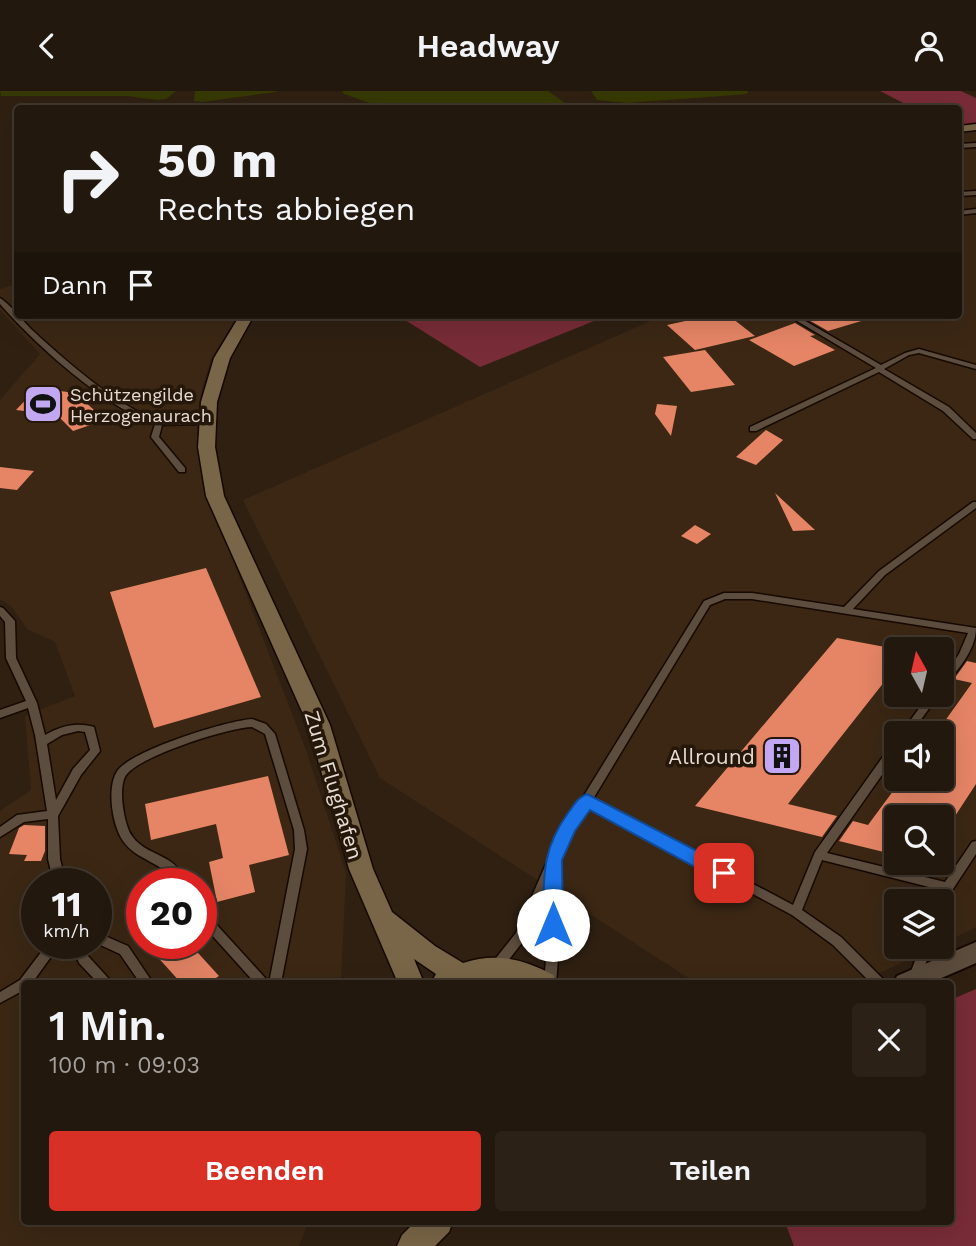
<!DOCTYPE html>
<html lang="de">
<meta charset="utf-8">
<style>
body{margin:0;font-family:"Work Sans",sans-serif;background:#2b2117;color:#f1f3f6;height:100vh;display:flex;flex-direction:column;font-size:26px;white-space:nowrap}
*{box-sizing:border-box;margin:0}
p{font-size:23px;color:#a3a09e}
.icon{flex:none;width:38px;height:38px;fill:none;stroke:currentColor;stroke-width:2;stroke-linecap:round;stroke-linejoin:round}
.map{position:relative;flex:1;overflow:hidden}
.drawer{position:absolute;left:21px;top:889px;width:933px;height:245px;display:flex;flex-direction:column;background:#23180e;border-radius:7px;box-shadow:0 7px 28px #0002,0 0 0 2px #40372e}
.drawer>*{flex:none}
.top-card{position:absolute;left:14px;top:14px;width:948px;height:214px;border-radius:7px;box-shadow:0 7px 28px #0002,0 0 0 2px #40372e;background:#23180e;color:#f1f3f6;overflow:hidden}
.needle{width:46px;rotate:352deg}
.fabs{position:absolute;left:884px;top:546px;display:grid;gap:14px}
.fabs a{display:grid;place-items:center;width:70px;height:70px;border-radius:7px;background:#23180e;box-shadow:0 7px 28px #0002,0 0 0 2px #40372e;font-size:35px}
.speed{position:absolute;left:21px;top:777px;display:flex;gap:14px;font-size:35px;font-weight:700;text-align:center}
.speed>*{display:grid;place-content:center;width:91px;height:91px;border-radius:50%;background:#23180e;box-shadow:0 7px 28px #0002,0 0 0 2px #40372e;line-height:1}
.speed small{font-size:18px;font-weight:400}
.speed .limit{border:10px solid #d22;background:#fff;color:#111}
.pin{position:absolute;display:grid;place-items:center;width:60px;height:60px;color:#fff;margin:-30px;border-radius:14px;box-shadow:0 4px 10px #0006}
.me{position:absolute;width:77px;margin:-38px;rotate:0deg;stroke-linejoin:round;filter:drop-shadow(0 0 5px #0008)}
.turn{display:flex;align-items:center;gap:24px;height:147px;padding:0 28px;font-size:32px}
.turn .icon{width:91px;height:91px;stroke-width:2.5}
.turn b{display:block;font-size:49px;line-height:60px}
.then{display:flex;align-items:center;height:66px;padding:0 28px;background:#0003;gap:14px;font-size:26px}
.round{display:grid;place-items:center;flex:none;width:74px;height:74px;border-radius:7px;background:#2b2117}
.head{display:flex;align-items:center;justify-content:space-between;height:119px;padding:0 28px}
h1{font-size:42px;font-weight:600;line-height:52px}
.button{display:flex;gap:14px;margin-top:auto;padding:14px 28px}
.button a{flex:1;height:80px;border-radius:7px;background:#d93025;color:#fff;font-size:28px;font-weight:600;line-height:80px;text-align:center}
.button a+a{background:#2b2117;color:#f1f3f6}
header{display:flex;justify-content:space-between;align-items:center;height:91px;padding:0 28px;background:#23180e;font-size:32px;font-weight:600}
.map>svg:first-child{display:block}
.built{fill:#3b2714;fill-rule:evenodd}
.green{fill:#782c37}
.water{fill:#363900}
.building{fill:#e68566}
.lines{fill:none;stroke-linecap:round;stroke-linejoin:round}
.lane-casing{stroke:#160901;stroke-width:3}
.street-casing{stroke:#160901;stroke-width:4}
.secondary-casing{stroke:#160901;stroke-width:3}
.lane{fill:#5d4d3e;fill-rule:evenodd}
.street{fill:#5d4d3e;fill-rule:evenodd}
.secondary{fill:#796547;fill-rule:evenodd}
.route{fill:#1a73e8;stroke:#114b97;stroke-width:2}
.labels{text-anchor:middle;dominant-baseline:central;stroke-width:7;stroke-linejoin:round;paint-order:stroke}
.far-poi-label{font-size:18px;fill:#e6dcd3;stroke:#251709;text-anchor:start}
.poi-label{font-size:21px;fill:#e6dcd3;stroke:#251709;text-anchor:end}
.street-label{font-size:21px;fill:#e6dcd3;stroke:#251709}
</style>
<header><svg class="icon" aria-label="back" viewBox="0 0 24 24"><path d="M15 5l-7 7 7 7"/></svg>Headway<svg class="icon" aria-label="person" viewBox="0 0 24 24"><circle cx="12" cy="8" r="4"/><path d="M4 21q1-7 8-7t8 7"/></svg></header>
<div class="map">
<svg width="976" height="1155" viewBox="0 0 976 1155">
<rect width="100%" height="100%" fill="#2f2012"/>
<g class="built">
<path d="M976 32V836L942 853V810H896V856H937L857 892H696L380 687 243 409 664 224H959V34ZM896 558H942V604H896ZM896 642H942V688H896ZM896 726H942V772H896Z"/>
<path d="M17 193 18 224H238L211 268 203 294 197 326V359L203 391 306 659 346 782 341 892H24V1130L308 1131 299 1155H0V720L31 699 25 625 75 605 55 551 27 538 11 515 0 508V309L40 263 0 219V198ZM37 793H96V852H37ZM142 793H201V852H142Z"/>
</g>
<g class="green">
<path d="M880 0H961L976 7V32L959 34V18L913 17Z"/>
<path d="M397 224H584L594 230 480 276Z"/>
<path d="M976 898V1155H794L785 1131 950 1130V909Z"/>
</g>
<g class="water">
<path d="M0 0H176L166 8 158 9 127 5H1Z"/>
<path d="M195 0H276V1L203 11 194 10Z"/>
<path d="M342 0H548L572 17H384L344 3Z"/>
<path d="M591 0H748L747 3 736 4 626 12 597 9Z"/>
</g>
<g class="building">
<path d="M713 224H728L755 245 695 259 667 234Z"/>
<path d="M818 224H867L868 228 828 240 807 228Z"/>
<path d="M795 232 815 244 810 245 835 259 794 275 749 249Z"/>
<path d="M705 259 735 294 691 301 663 266Z"/>
<path d="M37 297 75 302 70 308 83 309 105 329 73 340 57 324 16 319Z"/>
<path d="M657 313 677 315 671 345 655 323Z"/>
<path d="M766 339 783 349 756 374 736 366Z"/>
<path d="M0 376 34 380 17 399 0 397Z"/>
<path d="M775 402 815 439 793 440Z"/>
<path d="M695 434 711 443 697 453 681 445Z"/>
<path d="M206 477 261 606 154 637 110 501Z"/>
<path d="M837 547 896 558V576L788 713 837 725 822 746 695 715Z"/>
<path d="M967 570 976 572V693L942 745V726H896V764L839 750 853 730 868 734 902 688H942V634L972 592 954 588Z"/>
<path d="M268 685 289 764 249 774 255 801 217 811 209 771 223 767 216 733 151 749 145 713Z"/>
<path d="M24 734 45 735V760L41 770H24L27 764 9 763 19 737Z"/>
<path d="M145 852H189L219 885 208 892H181Z"/>
</g>
<g class="lines">
<g class="lane-casing">
<g id="lane">
<path d="M976 52V56L959 57V53Z"/>
<path d="M976 100V104L959 105V101Z"/>
<path d="M976 118V122L959 124V120Z"/>
<path d="M0 207C11 214 21 228 31 238 60 265 121 319 159 329 175 333 192 328 208 329L209 331 205 333 162 334 159 346 185 377V381H179L151 346 155 333C103 315 36 254 0 213Z"/>
<path d="M787 224H795L881 274 905 262 919 258 976 274V278L919 262 909 264 884 278 949 316 976 342V348H973L943 320 879 281 756 340H750V336L876 277Z"/>
<path d="M973 411H976V417L885 484 853 518 976 537C976 559 958 578 945 595L942 596V587L959 563 968 542 752 508H725L710 514 593 708 793 814 815 761 892 653 896 652V664L827 762 945 791 972 751 976 750V763L953 798 946 816 942 818V810H937L941 799 822 769 802 819 841 846 883 888 885 892H871L833 854 792 824 589 715 572 738 558 771 559 856 556 892H544L547 856V796L525 848 500 880 496 881 492 880 490 876 492 872 516 842 562 736 583 706 704 510 724 502H752L844 516 879 480Z"/>
<path d="M0 516 3 517 15 530 16 567 37 612 45 644C61 635 76 631 94 636L100 660 81 684 58 725 60 768 66 793H54L48 768V728L24 731 0 746V736L17 724 47 720 35 644 28 617 0 627V619L26 610 6 567 5 531 0 525ZM78 640 85 641 90 659 73 678 56 709 47 653 62 644Z"/>
<path d="M929 604H939L911 642H901Z"/>
<path d="M252 628 266 633 275 643 304 739 307 758 281 892H269L295 758 294 739 265 643 252 636C227 637 143 664 127 683 117 694 124 734 132 745 141 758 155 761 168 769 177 774 183 783 189 793H177C162 770 137 770 123 750 112 734 106 695 118 679 134 659 225 630 252 628Z"/>
<path d="M201 819 205 821 266 888 268 892H255L201 832Z"/>
<path d="M96 841 128 855 153 892H140L120 863 96 852Z"/>
<path d="M48 852H61L32 892H24V899L0 912V901L20 889Z"/>
<path d="M71 852H83L88 865 109 888 111 892H98L79 872Z"/>
<path d="M920 856H932L919 890 915 891 911 890 909 886Z"/>
</g>
</g>
<g class="street-casing">
<path id="street" d="M976 851V872L930 892H894L897 885Z"/>
</g>
<g class="secondary-casing">
<g id="secondary">
<path d="M976 33V39L959 41V35Z"/>
<path d="M240 224H254L230 267 217 311 215 356 224 405 330 634 373 778 392 821 435 855 463 872C495 861 525 868 553 884L557 892H521L494 888 469 892H431L436 883 414 868 424 892H398L349 778 308 634 206 405 198 356 201 311 214 267Z"/>
<path d="M416 1130H453L449 1141 435 1155H397L402 1144Z"/>
</g>
</g>
<use href="#lane" class="lane"/>
<use href="#street" class="street"/>
<use href="#secondary" class="secondary"/>
</g>
<path class="route" d="M587 703 730 777 733 782 730 788 724 790 717 788 590 719 575 740 562 769 563 834 560 840 553 842 546 840 543 834C544 789 540 761 568 722 574 714 578 706 587 703Z"/>
<defs>
<g id="stadium-square" transform="scale(2.0125)"><rect x="-9" y="-9" width="18" height="18" rx="4" fill="#c2a8f3" stroke="#251709"/><path d="M0-5a6.5 5 0 1 0 0 10a6.5 5 0 1 0 0-10ZM-3.5-1.8h7v3.6h-7Z" fill="#111"/></g>
<g id="building-square" transform="scale(2.0125)"><rect x="-9" y="-9" width="18" height="18" rx="4" fill="#c2a8f3" stroke="#251709"/><path d="M-4-6H4V6H1V3H-1V6H-4ZM-2.5-4.3h1.7v1.8h-1.7ZM.8-4.3h1.7v1.8H.8ZM-2.5-1h1.7V.8h-1.7ZM.8-1h1.7V.8H.8Z" fill="#111"/></g>
</defs>
<g fill-rule="evenodd">
<use href="#stadium-square" x="43" y="313"/>
<use href="#building-square" x="782" y="665"/>
</g>
<g class="labels">
<g class="far-poi-label">
<text x="70" y="303">Schützengilde<tspan x="70" dy="21">Herzogenaurach</tspan></text>
</g>
<g class="poi-label">
<text x="755" y="665">Allround</text>
</g>
<g class="street-label">
<text transform="translate(334 694) rotate(73)">Zum Flughafen</text>
</g>
</g>
</svg>
<div class="fabs">
<a><svg class="needle" viewBox="-14 -14 28 28"><path d="M0-13l5 13h-10z" fill="#e53935"/><path d="M0 13l5-13h-10z" fill="#a3a09e"/></svg></a>
<a><svg class="icon" aria-label="sound" viewBox="0 0 24 24"><path d="M4 9h4l5-4v14l-5-4H4zM17 9q2 3 0 6"/></svg></a>
<a><svg class="icon" aria-label="search" viewBox="0 0 24 24"><circle cx="10" cy="10" r="6"/><path d="M15 15l6 6"/></svg></a>
<a><svg class="icon" aria-label="layers" viewBox="0 0 24 24"><path d="M12 4l9 5-9 5-9-5zM3 14l9 5 9-5"/></svg></a>
</div>
<div class="speed"><div>11<small>km/h</small></div><div class="limit">20</div></div>
<div class="pin" style="left:724px;top:782px;background:#d93025"><svg class="icon" aria-label="arrive" viewBox="0 0 24 24"><path d="M6 21V4h12l-3 4 3 4H6"/></svg></div>
<svg class="me" style="left:553px;top:834px" viewBox="-20 -20 40 40"><circle r="19" fill="#fff"/><path d="M0-13L10 11 0 6-10 11z" fill="#1a73e8"/></svg>
<div class="top-card">
<div class="turn"><svg class="icon" aria-label="right" viewBox="0 0 24 24"><path d="M7 20v-9h11M14 6l5 5-5 5"/></svg><div><b>50 m</b>Rechts abbiegen</div></div>
<div class="then">Dann<svg class="icon" aria-label="arrive" viewBox="0 0 24 24"><path d="M6 21V4h12l-3 4 3 4H6"/></svg></div>
</div>
<section class="drawer">
<div class="head"><div><h1>1 Min.</h1><p>100 m · 09:03</p></div><a class="round"><svg class="icon" aria-label="close" viewBox="0 0 24 24"><path d="M6 6l12 12M18 6L6 18"/></svg></a></div>
<div class="button"><a>Beenden</a><a>Teilen</a></div>
</section>
</div>
